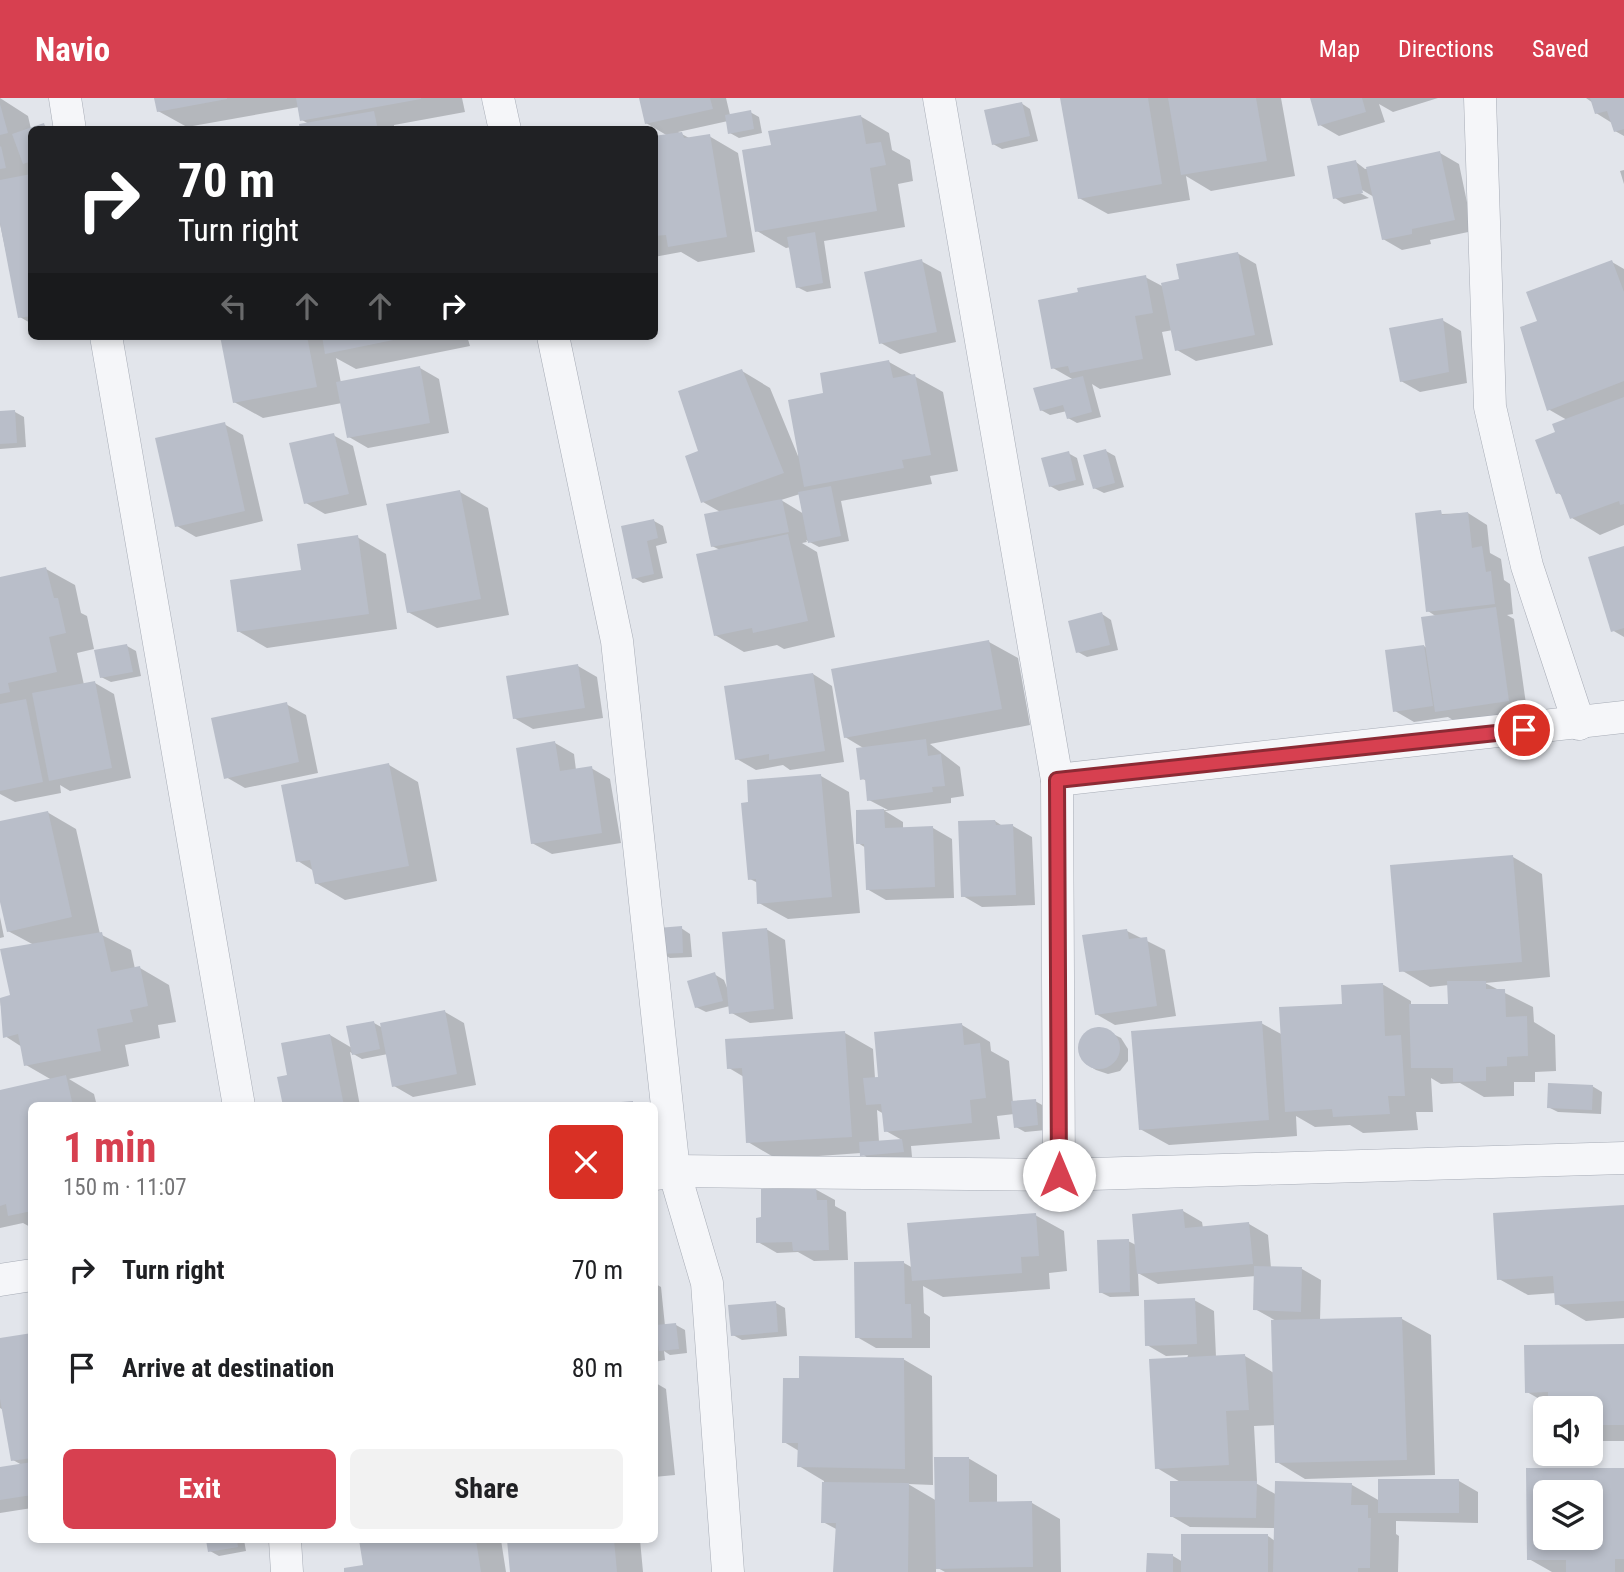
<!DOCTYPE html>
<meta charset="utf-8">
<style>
body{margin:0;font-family:"Roboto Condensed",sans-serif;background:#f2f2f2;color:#202124;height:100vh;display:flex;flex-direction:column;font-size:26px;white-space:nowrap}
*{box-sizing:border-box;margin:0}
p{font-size:23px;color:#757577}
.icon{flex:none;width:38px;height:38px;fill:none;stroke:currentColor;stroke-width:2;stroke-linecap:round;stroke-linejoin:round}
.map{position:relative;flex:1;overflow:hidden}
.sheet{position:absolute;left:28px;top:1004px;width:630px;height:441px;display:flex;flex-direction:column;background:#fff;border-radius:10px;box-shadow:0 4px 10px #0003}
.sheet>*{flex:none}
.banner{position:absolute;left:28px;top:28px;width:630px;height:214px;border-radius:10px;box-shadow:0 4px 10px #0003;background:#202124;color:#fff;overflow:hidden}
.buttons{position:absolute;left:1533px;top:1298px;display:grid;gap:14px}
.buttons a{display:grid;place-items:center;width:70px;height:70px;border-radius:10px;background:#fff;box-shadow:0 4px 10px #0003;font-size:35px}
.pin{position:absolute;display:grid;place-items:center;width:60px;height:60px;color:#fff;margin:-30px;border:4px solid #fff;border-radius:50%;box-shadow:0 2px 7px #0007}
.me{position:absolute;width:77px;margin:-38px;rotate:0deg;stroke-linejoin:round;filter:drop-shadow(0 0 5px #0008)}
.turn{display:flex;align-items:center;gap:24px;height:147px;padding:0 35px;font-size:32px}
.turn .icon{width:91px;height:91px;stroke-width:2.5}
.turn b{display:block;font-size:49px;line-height:60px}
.lanes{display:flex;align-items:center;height:66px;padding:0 35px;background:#0003;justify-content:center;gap:35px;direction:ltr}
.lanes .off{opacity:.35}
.round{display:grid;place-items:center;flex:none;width:74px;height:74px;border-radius:10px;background:#f2f2f2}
.head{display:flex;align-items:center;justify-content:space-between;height:119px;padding:0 35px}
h1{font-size:42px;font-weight:700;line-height:52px;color:#d74050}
.primary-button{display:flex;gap:14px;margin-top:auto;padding:14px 35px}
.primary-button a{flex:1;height:80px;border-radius:10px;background:#d74050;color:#fff;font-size:28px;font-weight:700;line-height:80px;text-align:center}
.primary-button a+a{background:#f2f2f2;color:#202124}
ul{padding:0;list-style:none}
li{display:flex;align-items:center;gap:21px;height:98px;padding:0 35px}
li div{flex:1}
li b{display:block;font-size:26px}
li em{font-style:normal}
header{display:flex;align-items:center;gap:42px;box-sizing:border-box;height:98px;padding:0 35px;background:#d74050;color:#fff}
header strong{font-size:33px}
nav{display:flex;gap:38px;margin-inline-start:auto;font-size:24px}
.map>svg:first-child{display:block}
.shadow{fill:#0003;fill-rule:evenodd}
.building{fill:#b9bec9;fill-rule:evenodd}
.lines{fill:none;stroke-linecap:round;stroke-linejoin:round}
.street-casing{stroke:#a7acb6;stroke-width:33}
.street{stroke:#f5f6f9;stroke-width:32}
.route-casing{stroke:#8c2a34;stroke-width:18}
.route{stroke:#d74050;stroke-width:12}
</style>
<header>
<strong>Navio</strong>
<nav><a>Map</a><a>Directions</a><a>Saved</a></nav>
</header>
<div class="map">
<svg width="1624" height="1474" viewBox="0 0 1624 1474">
<rect width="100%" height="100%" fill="#e2e5eb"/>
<g class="shadow">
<path d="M0 0 28 18 31 31 44 27 52 32H32V226L20 219 0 126Z"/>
<path d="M156 0H462L465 14 394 27V32H302L309 26 302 22 299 9 187 29 158 13Z"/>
<path d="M641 0H726L730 17 750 14 759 19 762 35 739 40 730 35 728 23 678 34 691 41 709 38 738 55 755 154 698 164 681 154 654 159V40L668 38 646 25Z"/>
<path d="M1062 0H1281L1295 78 1211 93 1186 78 1190 102 1108 116 1079 100Z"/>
<path d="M1312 0H1438L1393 14 1379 6 1385 24 1339 38 1320 27Z"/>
<path d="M1586 0H1624V38L1615 33 1612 25 1596 15 1593 5Z"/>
<path d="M1021 5 1030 11 1038 43 1002 51 993 46Z"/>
<path d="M860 18 889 35 892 52 910 62 913 83 898 86 905 129 824 143 831 190 807 194 797 189 791 149 786 150 757 133 773 49Z"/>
<path d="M1440 55 1459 66 1473 133 1430 142 1431 146 1402 152 1383 141 1374 99 1357 89 1355 92 1369 100 1344 106 1335 100 1356 64 1365 71Z"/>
<path d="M1624 72V86L1620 73Z"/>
<path d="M1237 155 1256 166 1273 247 1196 263 1177 252 1173 232 1162 234 1171 277 1100 291 1092 286 1101 319 1077 325 1068 320 1067 313 1050 317 1041 312 1074 282 1053 270 1145 179 1164 189Z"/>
<path d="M921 163 941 174 956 244 900 256 881 245Z"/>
<path d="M1612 164 1624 171V427L1600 437 1572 420 1563 398 1558 395 1557 336 1567 322 1548 311 1539 224Z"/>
<path d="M1442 222 1461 233 1467 285 1420 294 1401 283Z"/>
<path d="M222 238H467L470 248 356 271 336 260 341 285 420 270 439 281 449 335 368 350 349 339 342 305 263 320 234 304Z"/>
<path d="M889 264 943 294 958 373 930 378 932 386 841 403 849 443 819 449 806 442 807 444 802 445 817 454 835 539 784 551 777 547 744 554 715 537 720 452 712 448 722 415 703 404 701 354 742 273 770 290 798 358 825 297ZM800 396 804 416 781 402Z"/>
<path d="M15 314 24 319 26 349 0 351V315Z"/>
<path d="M224 326 243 337 263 423 196 439 177 428Z"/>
<path d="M333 337 353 348 367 407 325 416 306 405Z"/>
<path d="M1106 353 1115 358 1124 389 1104 395 1094 390Z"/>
<path d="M1068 355 1077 360 1084 387 1059 393 1050 388Z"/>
<path d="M460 394 488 410 509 517 437 530 408 514Z"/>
<path d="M1468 415 1487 427 1490 455 1501 461 1504 482 1510 486 1513 516 1507 517 1514 521 1527 613 1456 624 1448 619 1414 624 1395 613 1424 548 1428 551 1437 519 1428 513 1417 417Z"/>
<path d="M654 423 663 428 667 445 656 448 663 480 643 485 634 480Z"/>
<path d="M357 439 386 456 397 531 267 550 238 533 303 473Z"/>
<path d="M1624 450V539L1612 532Z"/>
<path d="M46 471 75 487 81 515 87 518 94 551 77 555 84 587 95 585 114 596 131 680 70 693 60 687 61 695 15 704 0 696V481Z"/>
<path d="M1102 516 1111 522 1118 552 1087 559 1078 554Z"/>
<path d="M989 544 1018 560 1030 627 930 646 960 669 964 698 951 700V705L885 713 903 724V731L933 730 952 741 954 800 886 802 867 791 866 750 858 745 857 713 888 712 869 702 867 683 861 680 865 651 845 639Z"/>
<path d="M127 548 136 553 141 578 111 584 101 579Z"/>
<path d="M578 568 597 579 603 620 533 631 514 620Z"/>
<path d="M813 576 832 588 844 664 790 672 783 667 756 672 737 661Z"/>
<path d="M286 606 306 617 318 675 245 690 226 679Z"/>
<path d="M555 645 574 656 576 672 591 670 610 681 621 745 552 756 532 745Z"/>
<path d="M389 667 418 684 437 783 345 802 316 785 314 773 298 763Z"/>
<path d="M821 678 849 694 860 815 788 821 759 805 758 785 750 781Z"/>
<path d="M47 714 76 731 100 836 131 852 135 871 140 870 169 887 176 924 158 927 160 940 125 947 129 968 69 981 94 996 97 1008H32V1130L23 1125 0 1130V994L52 982 26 967 22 949 5 938 0 901 12 899 34 847 8 833 0 796V725Z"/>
<path d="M995 723 1004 729 1013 728 1032 739 1035 807 982 809 963 798Z"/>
<path d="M1513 759 1542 776 1550 879 1485 885 1533 909 1534 924 1555 937 1556 973 1535 974V984H1514V998L1484 999 1460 985 1441 986 1431 980 1433 1014H1416L1418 1032 1363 1035 1350 1027 1315 1029 1296 1018 1297 1038 1169 1047 1140 1031 1261 925 1283 937 1382 886 1411 903V908L1449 907V887L1430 889 1401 872Z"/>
<path d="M0 819 4 839 0 840Z"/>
<path d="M681 830 690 836 692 859 670 860 661 855Z"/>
<path d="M766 831 785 842 793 921 750 925 730 914V908L706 914 696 909 714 876 724 882 728 892Z"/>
<path d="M1127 833 1165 852 1176 918 1115 927 1096 916Z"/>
<path d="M445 914 464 925 476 987 413 999 394 988 388 956 362 961 350 954 360 1008H284L289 978 330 937 352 950 374 925 383 930Z"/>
<path d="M962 927 990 944 991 953 1009 963 1013 1005 1035 1003 1044 1008 1046 1032 1025 1034 1016 1029 1014 1016 997 1018 1000 1041 911 1048 912 1059 871 1062 861 1055 777 1061 748 1044 744 979 729 970 845 935 873 951 875 980H880ZM877 1012 884 1016 886 1033 902 1042 879 1044Z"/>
<path d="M1099 929 1121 940 1128 951V963L1120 973 1108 976 1096 972 1086 966 1079 955 1080 943 1088 933Z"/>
<path d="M1592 988 1602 994 1601 1016 1558 1014 1548 1009Z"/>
<path d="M815 1091 835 1102V1108L846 1114 848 1162 814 1163 798 1154 777 1155 758 1144Z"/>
<path d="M1624 1108V1220L1586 1223 1557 1206 1556 1195 1528 1197 1499 1181Z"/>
<path d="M1183 1113 1202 1124 1203 1130 1249 1126 1268 1137 1271 1170 1302 1171 1321 1182 1320 1223 1402 1221 1431 1237 1435 1377 1305 1381 1277 1364 1276 1327 1254 1328 1257 1383H1252L1277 1397 1352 1387 1380 1403 1459 1383 1478 1394V1425L1396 1423V1436L1399 1438 1398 1474H1148L1173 1458 1183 1464 1268 1438 1275 1443 1276 1430 1190 1429 1171 1418 1182 1385 1157 1370 1188 1257 1166 1258 1147 1247 1194 1202 1214 1213 1216 1259 1245 1258 1274 1275 1278 1224 1255 1211 1256 1178 1158 1186 1138 1175 1139 1198 1110 1199 1100 1194 1128 1143 1136 1147Z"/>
<path d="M1035 1117 1064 1133 1067 1173 1049 1175 1050 1191 943 1199 923 1188 924 1215 930 1219V1250H876L857 1239 904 1165 913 1170Z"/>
<path d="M654 1185 661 1189 665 1228 676 1227 685 1232 687 1255 670 1257 664 1253 665 1262 654 1264Z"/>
<path d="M776 1205 785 1210 787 1238 742 1242 733 1237Z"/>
<path d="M32 1237V1410L0 1415V1371L22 1367 13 1362 5 1313 0 1310V1242Z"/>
<path d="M1624 1248V1343H1591V1311L1550 1307 1527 1294Z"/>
<path d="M903 1261 932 1278 933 1387 908 1386 937 1403 968 1360 997 1377V1405H1032L1060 1421 1061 1474H945L936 1469V1474H834L838 1432 823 1424 824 1383 799 1368V1353L784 1344 801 1281Z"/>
<path d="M654 1284 666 1291 675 1377 654 1379Z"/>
<path d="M1528 1372H1624V1474H1552L1529 1461ZM1545 1395H1591V1440H1545Z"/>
<path d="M208 1442H244L246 1453 219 1458 210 1453Z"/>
<path d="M361 1442H501L506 1474H346L365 1468Z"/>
<path d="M509 1442H640L643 1474H512Z"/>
</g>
<g class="building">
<path d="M154 0H227V1L157 14Z"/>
<path d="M296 0H421V1L300 23Z"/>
<path d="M639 0H710L713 11 645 26Z"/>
<path d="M1060 0H1148L1162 86 1078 101Z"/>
<path d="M1168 0H1256L1267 63 1181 77Z"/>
<path d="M1310 0H1362L1366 14 1318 28Z"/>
<path d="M1590 0H1624V31L1614 34 1607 13 1595 16Z"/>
<path d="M1022 4 1030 38 992 47 984 12Z"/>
<path d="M0 6 8 35 0 37Z"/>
<path d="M751 12 754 31 728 36 725 17Z"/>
<path d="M374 13 378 32H300L299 26Z"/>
<path d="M861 17 866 46 881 44 886 67 870 70 877 113 755 134 742 52 771 47 768 33Z"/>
<path d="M44 25 46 32H32V63L23 66 12 36Z"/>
<path d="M682 34 684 40 710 36 727 139 668 149 666 137 654 138V38Z"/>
<path d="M1 48 6 70 0 71V49Z"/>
<path d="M1440 53 1455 122 1412 131V136L1382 142 1366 69Z"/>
<path d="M1356 62 1363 95 1333 101 1327 68Z"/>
<path d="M31 76 32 218 18 220 0 125V82Z"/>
<path d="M815 134 823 185 796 190 787 139Z"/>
<path d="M1238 154 1255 237 1175 253 1161 185 1179 181 1176 166Z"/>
<path d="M922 161 937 234 879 246 864 174Z"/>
<path d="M1612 162 1624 194V283L1547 313 1520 229 1537 223 1526 194Z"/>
<path d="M1146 177 1153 215 1135 218 1143 261 1070 275 1068 268 1051 271 1038 202 1078 194 1077 190Z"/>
<path d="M1443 220 1449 274 1400 284 1389 230Z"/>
<path d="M220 238H307L317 289 233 305Z"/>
<path d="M322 238H408V239L325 256Z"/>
<path d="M889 262 893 280 915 276 931 357 902 362 904 370 804 389 788 302 823 295 820 275Z"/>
<path d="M420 268 430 325 347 340 336 284Z"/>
<path d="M742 271 784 375 701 405 685 358 698 353 678 293Z"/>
<path d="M1083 278 1092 314 1067 321 1063 307 1040 313 1033 290Z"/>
<path d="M1624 299V406L1620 407 1619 403 1570 421 1560 395 1556 396 1535 342 1555 334 1552 326Z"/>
<path d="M15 312 17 345 0 346V313Z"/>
<path d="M225 324 245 413 175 429 155 340Z"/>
<path d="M334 335 349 396 304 406 289 345Z"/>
<path d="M1106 351 1115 385 1093 391 1083 357Z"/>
<path d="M1069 353 1076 382 1049 389 1041 360Z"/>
<path d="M831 388 841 438 808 445 798 394Z"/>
<path d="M460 392 481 501 407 515 386 406Z"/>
<path d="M782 401 789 434 711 449 704 416Z"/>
<path d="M1441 412 1442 417 1468 414 1472 450 1482 448 1486 474 1491 473 1495 506 1426 514 1415 415Z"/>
<path d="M654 421 658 440 647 443 654 476 632 481 621 428Z"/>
<path d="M788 436 808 523 753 535 752 530 714 538 696 456Z"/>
<path d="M358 437 369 516 237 534 230 482 301 472 297 446Z"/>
<path d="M1624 448V530L1611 534 1588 459Z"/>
<path d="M46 469 54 500H58L66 535 49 539 57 574 8 585 10 594 0 596V479Z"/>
<path d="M1496 509 1509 603 1435 614 1421 519Z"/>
<path d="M1102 514 1110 547 1076 555 1068 523Z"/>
<path d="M989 542 1002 611 844 640 831 571Z"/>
<path d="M127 546 133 574 100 580 94 552Z"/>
<path d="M1424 547 1433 608 1393 614 1385 552Z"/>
<path d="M578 566 585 610 513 621 506 578Z"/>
<path d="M813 575 825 653 769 662V656L735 662 724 588Z"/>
<path d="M95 583 112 670 49 683 32 595Z"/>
<path d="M26 601 43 684 0 693V606Z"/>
<path d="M287 604 299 664 224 681 211 620Z"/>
<path d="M926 641 928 658 941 656 945 688 932 689 933 694 867 703 865 681 860 682 856 650Z"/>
<path d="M555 643 560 673 592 668 602 735 531 746 516 650Z"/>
<path d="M389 665 409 768 315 786 310 762 296 764 281 687Z"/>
<path d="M821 676 832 799 757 806 756 781 748 782 741 705 748 704 747 682Z"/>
<path d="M884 711 885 730 933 728 935 789 866 792 864 746H856V712Z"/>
<path d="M48 713 72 819 7 834 0 804V723Z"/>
<path d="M995 722 996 727 1013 726 1016 797 961 799 958 723Z"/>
<path d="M1513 757 1522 864 1399 874 1390 767Z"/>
<path d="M682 828 683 855 659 856 658 830Z"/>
<path d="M767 830 774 911 729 916 722 834Z"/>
<path d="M1127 831 1129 841 1147 839 1157 908 1095 917 1082 837Z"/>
<path d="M102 834 111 874 140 868 148 908 130 912 133 924 97 931 101 953 24 968 18 936 3 940 0 900 10 897 0 851Z"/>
<path d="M715 874 723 903 695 910 687 883Z"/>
<path d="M1447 883H1486V891H1505L1506 919 1527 918 1528 958 1507 959V968L1486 969V983L1453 984V970H1411L1409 906H1448Z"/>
<path d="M1383 885 1385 938 1401 937 1405 998H1388L1390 1016 1333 1019 1332 1011 1285 1014 1279 909 1342 906 1341 887Z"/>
<path d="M445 912 457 976 392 989 380 925Z"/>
<path d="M374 923 380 951 352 957 346 928Z"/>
<path d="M1262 923 1269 1022 1139 1032 1131 933Z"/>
<path d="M962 925 964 947 980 945 986 1000 970 1002 972 1025 884 1034 881 1006 866 1007 863 980 878 979 874 934Z"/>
<circle cx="1099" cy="950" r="21"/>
<path d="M845 933 852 1039 746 1045 742 970 727 971 725 941Z"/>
<path d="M330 936 344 1008H283L277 979 287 977 281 945Z"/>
<path d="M66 977 73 1008H32V1113L8 1118 6 1106 0 1108V992Z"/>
<path d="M1548 985 1593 987 1592 1012 1547 1010Z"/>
<path d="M1036 1001 1038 1027 1014 1030 1011 1003Z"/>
<path d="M633 1003V1008H597V1006Z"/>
<path d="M902 1041 904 1054 860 1058 859 1044Z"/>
<path d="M816 1089 817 1102H827L829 1152 793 1153 792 1144 756 1145V1120L761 1119V1091Z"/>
<path d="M1624 1107V1203L1555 1207 1553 1178 1497 1182 1493 1115Z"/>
<path d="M1183 1111 1185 1130 1249 1124 1253 1166 1137 1176 1132 1116Z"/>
<path d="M1036 1115 1039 1158 1021 1159 1022 1175 912 1183 907 1125Z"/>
<path d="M1129 1141 1130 1194 1099 1195 1097 1142Z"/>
<path d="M904 1163 905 1206H911L912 1240H855L854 1164Z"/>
<path d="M1254 1168 1302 1169 1301 1214 1253 1212Z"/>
<path d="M1195 1200 1197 1246 1145 1248 1144 1202Z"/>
<path d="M776 1203 778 1234 731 1238 728 1207Z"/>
<path d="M1402 1219 1407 1362 1275 1365 1271 1222Z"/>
<path d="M676 1225 679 1251 659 1253 656 1227Z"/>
<path d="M32 1235V1360L11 1363 0 1301V1240Z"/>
<path d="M1624 1246V1327H1591V1311H1548V1294L1525 1295 1524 1247Z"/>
<path d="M1245 1256 1249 1312 1226 1313 1229 1367 1155 1371 1149 1261Z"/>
<path d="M799 1258 904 1260 905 1371 797 1369 798 1345H782L783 1280H799Z"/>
<path d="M934 1359H969V1404L1032 1403 1033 1469 936 1471Z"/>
<path d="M32 1364V1397L0 1402V1369Z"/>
<path d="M1526 1370H1624V1461H1615V1474H1566V1462H1527ZM1545 1395H1591V1440H1545Z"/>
<rect x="1378" y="1381" width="81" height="34"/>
<path d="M1170 1383H1257L1256 1420 1170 1419Z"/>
<path d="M1275 1383 1352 1385 1351 1407H1368V1420H1371L1370 1470H1358V1474H1273Z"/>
<path d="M822 1384 909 1385 908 1474H833L836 1425H821Z"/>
<rect x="1181" y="1436" width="87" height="38"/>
<path d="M206 1442H237L238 1449 208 1454Z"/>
<path d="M359 1442H476L481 1474H344V1470L363 1467Z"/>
<path d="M507 1442H614L617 1474H510Z"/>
<path d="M1147 1455 1173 1456V1474H1146Z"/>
</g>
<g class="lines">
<g class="street-casing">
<g id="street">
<path d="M65 0 70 32"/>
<path d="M498 0 505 32"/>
<path d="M939 0 1057 682 1059 1077"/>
<path d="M1480 0 1490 309 1527 468 1579 626"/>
<path d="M106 238 239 1008"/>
<path d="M553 238 617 543 674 1073 707 1185 728 1474"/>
<path d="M1057 682 1624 619"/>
<path d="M656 1076 674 1073 1059 1077 1624 1060"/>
<path d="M0 1182 32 1177"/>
<path d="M285 1442 287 1474"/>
</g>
</g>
<use href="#street" class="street"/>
</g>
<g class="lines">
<g class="route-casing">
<path id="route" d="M1059 1077 1057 682 1524 632"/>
</g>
<use href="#route" class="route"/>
</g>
</svg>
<div class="buttons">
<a><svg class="icon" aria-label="sound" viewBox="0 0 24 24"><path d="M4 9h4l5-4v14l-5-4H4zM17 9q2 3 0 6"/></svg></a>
<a><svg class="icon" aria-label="layers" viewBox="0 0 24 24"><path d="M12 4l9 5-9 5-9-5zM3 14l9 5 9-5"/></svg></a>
</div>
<div class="pin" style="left:1524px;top:632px;background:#d93025"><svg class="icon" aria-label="arrive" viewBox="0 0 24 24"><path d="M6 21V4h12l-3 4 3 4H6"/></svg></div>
<svg class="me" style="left:1059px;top:1077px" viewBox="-20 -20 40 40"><circle r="19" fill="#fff"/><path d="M0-13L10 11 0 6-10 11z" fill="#d74050"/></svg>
<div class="banner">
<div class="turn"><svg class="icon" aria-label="right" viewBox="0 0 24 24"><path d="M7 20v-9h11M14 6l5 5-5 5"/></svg><div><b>70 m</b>Turn right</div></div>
<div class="lanes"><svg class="icon off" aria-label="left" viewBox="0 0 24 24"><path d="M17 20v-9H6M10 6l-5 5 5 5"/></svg><svg class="icon off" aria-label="ahead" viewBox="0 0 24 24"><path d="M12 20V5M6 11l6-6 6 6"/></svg><svg class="icon off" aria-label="ahead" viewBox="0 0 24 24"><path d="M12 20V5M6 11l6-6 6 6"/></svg><svg class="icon" aria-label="right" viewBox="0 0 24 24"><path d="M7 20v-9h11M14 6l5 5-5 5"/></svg></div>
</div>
<section class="sheet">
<div class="head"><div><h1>1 min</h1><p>150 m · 11:07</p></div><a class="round" style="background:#d93025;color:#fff"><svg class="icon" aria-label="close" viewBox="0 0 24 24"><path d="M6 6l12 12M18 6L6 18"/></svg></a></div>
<ul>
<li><svg class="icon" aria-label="right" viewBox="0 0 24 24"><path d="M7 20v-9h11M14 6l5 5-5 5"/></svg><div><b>Turn right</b></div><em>70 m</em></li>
<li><svg class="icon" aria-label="arrive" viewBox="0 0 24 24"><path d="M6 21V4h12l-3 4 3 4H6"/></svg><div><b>Arrive at destination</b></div><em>80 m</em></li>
</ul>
<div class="primary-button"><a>Exit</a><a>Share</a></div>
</section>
</div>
